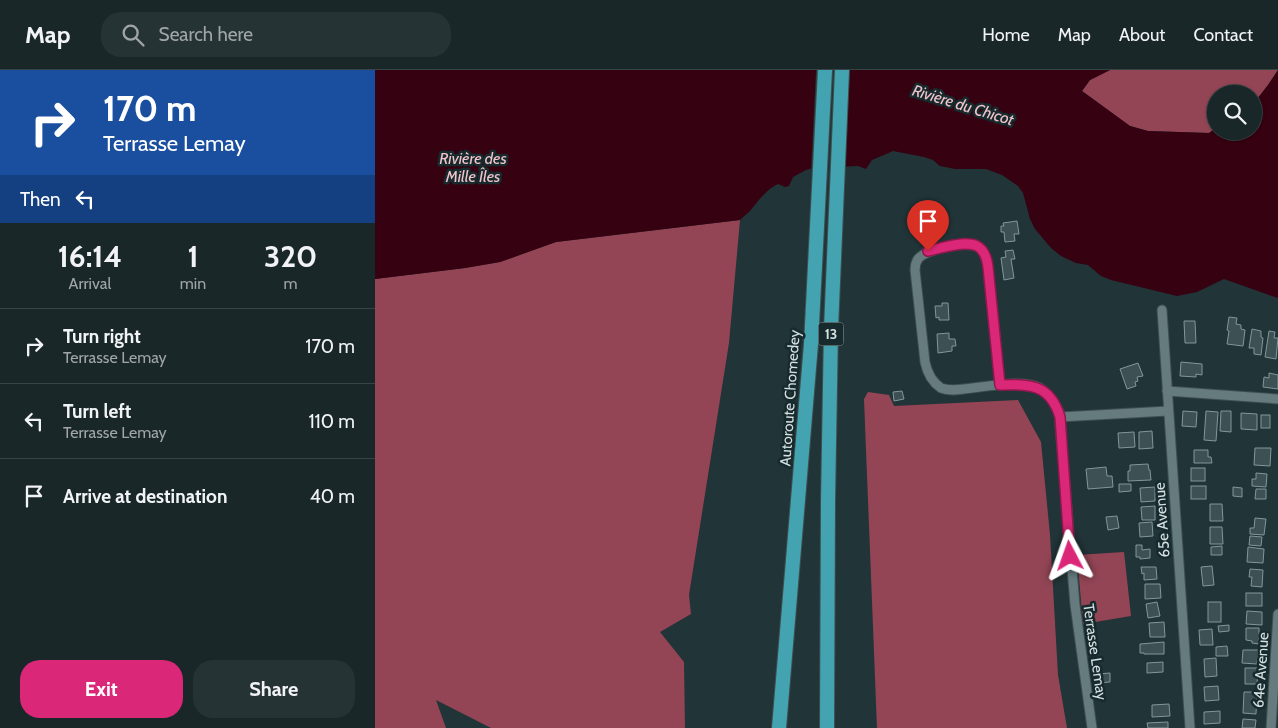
<!DOCTYPE html>
<meta charset="utf-8">
<style>
body{margin:0;font-family:Cabin,sans-serif;background:#263335;color:#f1f3f6;height:100vh;display:flex;flex-direction:column;font-size:19px;white-space:nowrap}
*{box-sizing:border-box;margin:0}
p{font-size:16px;color:#9fa5a8}
.icon{flex:none;width:28px;height:28px;fill:none;stroke:currentColor;stroke-width:2;stroke-linecap:round;stroke-linejoin:round}
.map{position:relative;flex:1;overflow:hidden}
.side{display:flex;flex-direction:column;background:#192729;width:375px}
.side>*{flex:none}
.banner{background:#1a4fa0;color:#fff;overflow:hidden}
.buttons{position:absolute;left:832px;top:15px;display:grid;gap:10px}
.buttons a{display:grid;place-items:center;width:55px;height:55px;border-radius:50%;background:#192729;box-shadow:0 1px 4px #0004,0 0 0 1px #374446;font-size:25px}
.pin{position:absolute;display:grid;place-items:center;width:42px;height:42px;color:#fff;margin:-51px -21px;border-radius:50% 50% 50% 0;rotate:-45deg;box-shadow:0 0 5px #0007}
.pin .icon{rotate:45deg}
.me{position:absolute;width:55px;margin:-28px;rotate:356deg;stroke-linejoin:round;filter:drop-shadow(0 0 4px #0008)}
.turn{display:flex;align-items:center;gap:18px;height:105px;padding:0 20px;font-size:22px}
.turn .icon{width:65px;height:65px;stroke-width:2.5}
.turn b{display:block;font-size:35px;line-height:42px}
.then{display:flex;align-items:center;height:48px;padding:0 20px;background:#0003;gap:10px;font-size:19px}
.eta{display:flex;justify-content:space-evenly;align-items:center;height:85px;text-align:center}
.eta b{font-size:30px;font-weight:700;line-height:35px}
.primary-button{display:flex;gap:10px;margin-top:auto;padding:10px 20px}
.primary-button a{flex:1;height:58px;border-radius:20px;background:#db2777;color:#fff;font-size:20px;font-weight:700;line-height:58px;text-align:center}
.primary-button a+a{background:#263335;color:#f1f3f6}
ul{padding:0;list-style:none}
li{display:flex;align-items:center;gap:15px;height:75px;padding:0 20px;border-top:1px solid #374446}
li div{flex:1}
li b{display:block;font-size:19px}
li em{font-style:normal}
header{display:flex;align-items:center;gap:30px;box-sizing:border-box;height:70px;padding:0 25px;background:#192729;border-bottom:1px solid #374446}
header strong{font-size:24px}
nav{display:flex;gap:28px;margin-inline-start:auto;font-size:18px}
.search{width:350px;height:45px;background:#263335;display:flex;align-items:center;gap:12px;box-sizing:border-box;padding:0 18px;border-radius:20px;color:#9fa5a8;font-size:19px}
main{display:flex;flex:1;min-height:0}
.map>svg:first-child{display:block}
.forest{fill:#934555}
.water{fill:#360111}
.pier{fill:#213437}
.building{fill:#3d5155;stroke:#81979b}
.lines{fill:none;stroke-linecap:round;stroke-linejoin:round}
.minor-casing{stroke:#3e4f51;stroke-width:11}
.highway-casing{stroke:#3e4f51;stroke-width:16}
.minor{stroke:#657b7e;stroke-width:9}
.highway{stroke:#44a3b0;stroke-width:14}
.route-casing{stroke:#8e194d;stroke-width:12}
.route{stroke:#db2777;stroke-width:9}
.labels{text-anchor:middle;dominant-baseline:central;stroke-width:5;stroke-linejoin:round;paint-order:stroke}
.shield{fill:#172a2d;stroke:#9ba9ab;stroke-width:1}
.shield-label{font-size:14px;font-weight:bold;fill:#d4e0e1}
.street-label{font-size:15px;fill:#d4e0e1;stroke:#172a2d}
.water-label{font-size:16px;font-style:italic;fill:#f3c4cb;stroke:#172a2d}
</style>
<header>
<strong>Map</strong>
<div class="search"><svg class="icon" aria-label="search" viewBox="0 0 24 24"><circle cx="10" cy="10" r="6"/><path d="M15 15l6 6"/></svg>Search here</div>
<nav><a>Home</a><a>Map</a><a>About</a><a>Contact</a></nav>
</header>
<main>
<section class="side">
<div class="banner">
<div class="turn"><svg class="icon" aria-label="right" viewBox="0 0 24 24"><path d="M7 20v-9h11M14 6l5 5-5 5"/></svg><div><b>170 m</b>Terrasse Lemay</div></div>
<div class="then">Then<svg class="icon" aria-label="left" viewBox="0 0 24 24"><path d="M17 20v-9H6M10 6l-5 5 5 5"/></svg></div>
</div>
<div class="eta">
<div><b>16:14</b><p>Arrival</p></div>
<div><b>1</b><p>min</p></div>
<div><b>320</b><p>m</p></div>
</div>
<ul>
<li><svg class="icon" aria-label="right" viewBox="0 0 24 24"><path d="M7 20v-9h11M14 6l5 5-5 5"/></svg><div><b>Turn right</b><p>Terrasse Lemay</p></div><em>170 m</em></li>
<li><svg class="icon" aria-label="left" viewBox="0 0 24 24"><path d="M17 20v-9H6M10 6l-5 5 5 5"/></svg><div><b>Turn left</b><p>Terrasse Lemay</p></div><em>110 m</em></li>
<li><svg class="icon" aria-label="arrive" viewBox="0 0 24 24"><path d="M6 21V4h12l-3 4 3 4H6"/></svg><div><b>Arrive at destination</b></div><em>40 m</em></li>
</ul>
<div class="primary-button"><a>Exit</a><a>Share</a></div>
</section>
<div class="map">
<svg width="903" height="658" viewBox="0 0 903 658">
<rect width="100%" height="100%" fill="#213437"/>
<g class="forest">
<path d="M735 0H903L893 15 879 33V24H841V58L834 63 773 61 755 56 707 21 715 10Z"/>
<path d="M365 150 354 273 314 525 316 544 285 562 309 592 310 658H116L61 630 71 658H0V209L90 198 125 192 181 172Z"/>
<path d="M493 322 514 325 519 336 643 330 666 372 675 465 683 605 692 658H502L489 329Z"/>
<path d="M749 482 756 546 708 554 702 485Z"/>
</g>
<path class="water" d="M0 0H735L715 10 707 21 755 56 773 61 834 63 841 58V61H879V33L893 15 903 0V228L849 209 822 222 802 226 736 210 726 206 713 195 701 193 686 186 676 178 660 159 655 149 648 123 643 116 627 105 611 99H580L565 96 558 90 549 87 518 81 497 90 491 99 483 96 438 98 431 100 418 107 414 116 410 117 403 114C390 120 384 131 374 142 371 144 368 147 365 150L181 172 125 192 90 198 0 209Z"/>
<path class="pier" d="M441 0H475L470 99 436 101Z"/>
<g class="building">
<path d="M642 151 644 164H639L640 171 630 172 629 162H626V156H629L628 153Z"/>
<path d="M638 180 640 189H636L639 208 629 210 626 188 631 187 630 181Z"/>
<path d="M567 233H573L574 250H564V247L561 248 560 236H567Z"/>
<path d="M854 247 862 248 861 254 866 255V259L870 260 868 276 852 274 854 261 852 260Z"/>
<path d="M809 251H820L821 273H810Z"/>
<path d="M877 259 886 261V267L888 268 886 285 879 284V278H874Z"/>
<path d="M894 261 900 262 899 268H903L901 289 890 287Z"/>
<path d="M574 263V269H580L581 276H577V281L563 283 562 264Z"/>
<path d="M806 292 827 294V305L821 304V307L805 306Z"/>
<path d="M763 293 768 306 762 307 763 311 760 312 761 316 752 319 745 299Z"/>
<path d="M894 303 903 305V319L888 317 889 307 894 308Z"/>
<path d="M527 321 529 329 519 331 518 322Z"/>
<path d="M808 341 822 342 821 357 807 356Z"/>
<path d="M831 341 843 342 841 371 829 370Z"/>
<path d="M846 341H856V362L845 361Z"/>
<path d="M866 343 882 344V360L866 359Z"/>
<rect x="886" y="345" width="9" height="13"/>
<path d="M777 361 778 378 764 379V362Z"/>
<path d="M759 362 760 377 744 378 743 363Z"/>
<path d="M880 378H896L895 396 879 395Z"/>
<path d="M819 380H833V387H836L837 393H819Z"/>
<path d="M773 394 774 400H775L776 410 753 411V401H755V395Z"/>
<path d="M731 397 732 406H737L738 417 713 419 711 399Z"/>
<rect x="816" y="398" width="14" height="13"/>
<path d="M881 403 892 404 891 417 877 416V409H881Z"/>
<path d="M744 414H756V421L744 422Z"/>
<rect x="816" y="416" width="15" height="13"/>
<path d="M780 417V431L766 432 765 418Z"/>
<path d="M858 417 867 418V427L858 426Z"/>
<path d="M881 419H891V429H880Z"/>
<path d="M835 434H847L848 451H835Z"/>
<path d="M780 436V450H767L766 437Z"/>
<path d="M742 446 744 458 733 460 731 447Z"/>
<path d="M880 448 891 449 889 465 875 464V458H879Z"/>
<path d="M777 452 778 466 765 467 764 453Z"/>
<path d="M835 457H847L848 474H835Z"/>
<path d="M875 466 887 467 886 476 874 475Z"/>
<path d="M761 475H767V480L775 479V488L765 489V487H761Z"/>
<path d="M847 476V485H836V477Z"/>
<path d="M873 477 889 479 888 493 872 492Z"/>
<path d="M837 496 839 515 828 516 826 497Z"/>
<path d="M766 497H781L782 509 769 510V503L767 504Z"/>
<path d="M875 499 888 500 887 517 876 516 877 507H874Z"/>
<path d="M770 514H785L786 528 770 529Z"/>
<rect x="871" y="523" width="16" height="13"/>
<path d="M782 532 785 546 773 548 771 534Z"/>
<rect x="833" y="532" width="13" height="20"/>
<path d="M872 541 887 542V555L871 554Z"/>
<path d="M789 552 790 567H775L774 553Z"/>
<path d="M854 555V561L844 562 843 556Z"/>
<path d="M871 558H884V574L877 573V571L871 570Z"/>
<path d="M837 559 838 575H825L824 560Z"/>
<path d="M789 572V584H769V583H765V574Z"/>
<path d="M852 576 853 586H841V577Z"/>
<path d="M868 580H883L882 594 867 593Z"/>
<path d="M841 588 842 606 830 607 829 589Z"/>
<path d="M788 592V602L772 603V593Z"/>
<path d="M870 598H883L882 614H870Z"/>
<path d="M735 603V612L722 613V604Z"/>
<path d="M843 616 844 630 830 631 829 617Z"/>
<path d="M869 622H882L881 644 868 643Z"/>
<path d="M794 634 795 646 777 647V635Z"/>
<path d="M845 641V653L829 654V642Z"/>
<path d="M868 649 881 650 880 658H867Z"/>
<path d="M793 652V658H773L772 653Z"/>
</g>
<g class="lines">
<g class="minor-casing">
<g id="minor">
<path d="M787 240 815 658"/>
<path d="M625 315 613 197C612 190 610 181 603 177 592 170 551 179 543 189 541 192 540 196 540 200L550 292C552 302 557 312 566 318 573 321 581 320 589 319 608 317 648 309 665 318 674 323 680 334 684 342L700 535 717 658"/>
<path d="M792 321 903 329"/>
<path d="M685 347 793 341"/>
<path d="M896 658 903 544"/>
</g>
</g>
<g class="highway-casing">
<g id="highway">
<path d="M404 658 436 274 450 0"/>
<path d="M452 658 453 431 456 259 467 0"/>
</g>
</g>
<use href="#minor" class="minor"/>
<use href="#highway" class="highway"/>
</g>
<g class="lines">
<g class="route-casing">
<path id="route" d="M553 181C565 178 591 170 602 176 610 180 612 189 613 197L625 315C655 314 675 314 685 347L695 486"/>
</g>
<use href="#route" class="route"/>
</g>
<g class="labels">
<rect class="shield" x="443.5" y="252.5" width="25" height="23" rx="4"/>
<g class="shield-label">
<text x="456" y="264">13</text>
</g>
<g class="street-label">
<text transform="translate(415 328) rotate(-86)">Autoroute Chomedey</text>
<text transform="translate(787 450) rotate(-94)">65e Avenue</text>
<text transform="translate(720 582) rotate(82)">Terrasse Lemay</text>
<text transform="translate(886 600) rotate(-86)">64e Avenue</text>
</g>
<g class="water-label">
<text transform="translate(588 35) rotate(17)">Rivière du Chicot</text>
<text x="98" y="88">Rivière des<tspan x="98" dy="18">Mille Îles</tspan></text>
</g>
</g>
</svg>
<div class="buttons">
<a><svg class="icon" aria-label="search" viewBox="0 0 24 24"><circle cx="10" cy="10" r="6"/><path d="M15 15l6 6"/></svg></a>
</div>
<div class="pin" style="left:553px;top:181px;background:#d93025"><svg class="icon" aria-label="arrive" viewBox="0 0 24 24"><path d="M6 21V4h12l-3 4 3 4H6"/></svg></div>
<svg class="me" style="left:695px;top:486px" viewBox="-20 -20 40 40"><path d="M0-17L14 15 0 8-14 15z" fill="#db2777" stroke="#fff" stroke-width="4"/></svg>
</div>
</main>
